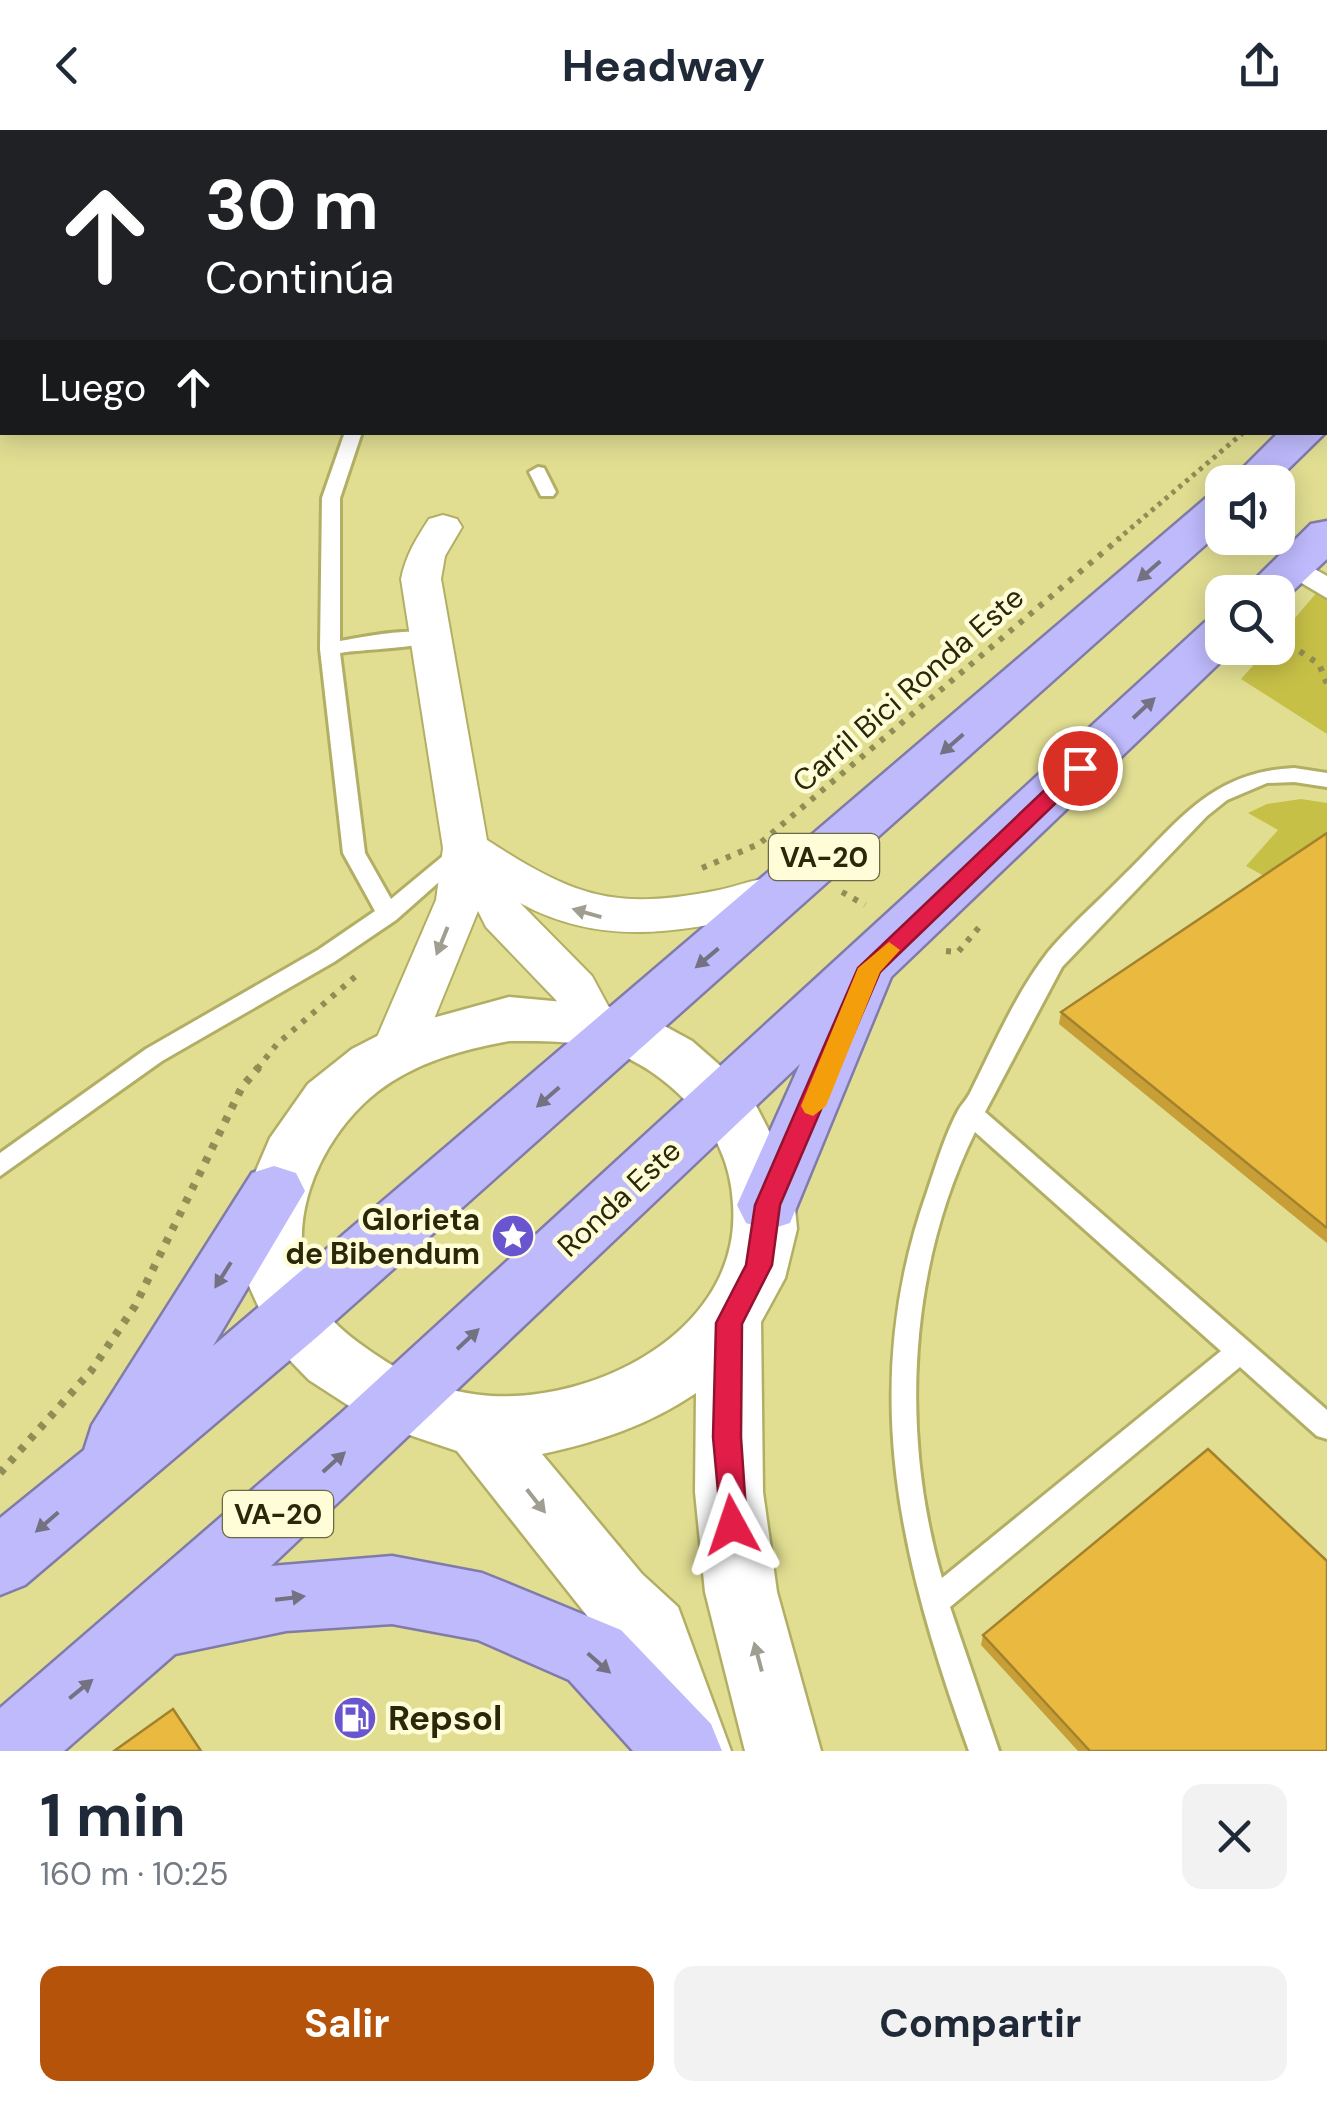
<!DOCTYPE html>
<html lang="es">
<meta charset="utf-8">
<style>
body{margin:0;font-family:"DM Sans",sans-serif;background:#f2f2f3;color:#1f2937;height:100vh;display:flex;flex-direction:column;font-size:38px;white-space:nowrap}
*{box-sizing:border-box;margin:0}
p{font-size:32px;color:#747a83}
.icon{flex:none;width:55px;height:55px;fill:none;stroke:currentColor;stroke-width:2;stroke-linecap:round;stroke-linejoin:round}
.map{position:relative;height:1621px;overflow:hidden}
.details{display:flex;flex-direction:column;background:#fff;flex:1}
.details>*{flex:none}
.top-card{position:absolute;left:0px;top:0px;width:1328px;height:305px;box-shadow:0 5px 25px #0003;background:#202124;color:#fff;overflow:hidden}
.tools{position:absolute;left:1205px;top:335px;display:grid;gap:20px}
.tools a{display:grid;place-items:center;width:90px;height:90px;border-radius:20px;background:#fff;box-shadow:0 5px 25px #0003;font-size:50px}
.pin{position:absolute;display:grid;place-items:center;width:85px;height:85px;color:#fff;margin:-42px;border:5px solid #fff;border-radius:50%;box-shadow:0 2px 10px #0007}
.me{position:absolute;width:110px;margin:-55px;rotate:355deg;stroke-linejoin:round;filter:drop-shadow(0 0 8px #0008)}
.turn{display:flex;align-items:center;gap:35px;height:210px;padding:0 40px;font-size:45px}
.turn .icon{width:130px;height:130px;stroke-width:2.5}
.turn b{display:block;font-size:70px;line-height:85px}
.then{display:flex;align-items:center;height:95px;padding:0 40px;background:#0003;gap:20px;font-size:38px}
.round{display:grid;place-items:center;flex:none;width:105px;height:105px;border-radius:20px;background:#f2f2f3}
.headline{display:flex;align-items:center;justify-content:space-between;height:170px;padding:0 40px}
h1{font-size:60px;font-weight:700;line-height:75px}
.cta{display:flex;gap:20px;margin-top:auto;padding:20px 40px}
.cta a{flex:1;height:115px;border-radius:20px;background:#b45309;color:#fff;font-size:40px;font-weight:700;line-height:115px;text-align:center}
.cta a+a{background:#f2f2f3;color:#1f2937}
header{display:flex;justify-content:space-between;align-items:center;height:130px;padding:0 40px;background:#fff;font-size:45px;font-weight:700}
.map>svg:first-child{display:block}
.green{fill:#c7c047}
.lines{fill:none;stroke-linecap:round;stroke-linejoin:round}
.service-casing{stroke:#b2af65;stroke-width:6}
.pedestrian-casing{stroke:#b2af65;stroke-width:5}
.minor-casing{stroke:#b2af65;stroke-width:4}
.tertiary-casing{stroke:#b2af65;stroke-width:5}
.trunk-casing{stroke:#807ca7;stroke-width:5}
.path-far2{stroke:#908d55;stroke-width:5;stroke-dasharray:4 5;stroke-linecap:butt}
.path-far1{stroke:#908d55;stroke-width:6;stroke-dasharray:5 8;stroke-linecap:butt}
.path{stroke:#908d55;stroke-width:8;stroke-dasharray:6 9;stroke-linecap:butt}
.service{fill:#fff;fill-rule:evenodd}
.pedestrian{fill:#fff;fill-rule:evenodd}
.minor{fill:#fff;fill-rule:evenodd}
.tertiary{fill:#fff;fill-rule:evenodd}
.trunk{fill:#bebafc;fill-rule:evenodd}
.wall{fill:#c89f37}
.shaded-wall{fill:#a3822d}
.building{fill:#e9b940;stroke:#a3822d;stroke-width:2.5}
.oneway{fill:#747182}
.oneway2{fill:#9f9e90}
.route{fill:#e11d48;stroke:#92132f;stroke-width:2.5}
.slow{fill:#f59e0b}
.labels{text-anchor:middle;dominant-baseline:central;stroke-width:9;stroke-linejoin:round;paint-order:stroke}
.shield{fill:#fefdd8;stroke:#6a6847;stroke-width:2.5}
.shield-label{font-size:28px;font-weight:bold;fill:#2a2809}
.street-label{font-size:30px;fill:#2a2809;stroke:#fefdd8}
.poi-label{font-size:30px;font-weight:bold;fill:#2a2809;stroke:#fefdd8;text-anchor:end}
.near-poi-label{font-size:35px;font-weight:bold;fill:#2a2809;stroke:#fefdd8;text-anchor:start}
</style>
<header><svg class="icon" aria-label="back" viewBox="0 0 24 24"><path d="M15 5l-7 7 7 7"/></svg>Headway<svg class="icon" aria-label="share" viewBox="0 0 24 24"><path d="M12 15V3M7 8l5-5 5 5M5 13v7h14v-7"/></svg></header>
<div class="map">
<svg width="1327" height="1621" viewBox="0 0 1327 1621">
<rect width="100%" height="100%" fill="#e1de92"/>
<g class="green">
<path d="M1318 461 1327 467V604L1241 549 1269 518H1278V508Z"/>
<path d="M1301 669 1327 673V705L1266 747 1246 736 1278 700 1248 683 1267 674Z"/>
</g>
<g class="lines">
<g class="service-casing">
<g id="service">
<path d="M345 302H362L340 368V511C362 507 424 494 441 508 429 518 362 519 340 523L365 723 391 769 455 716H471L474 721 396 790 334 832 162 931 0 1046V1023L146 919 318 820 375 781 343 723 320 519 322 368Z"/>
<path d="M538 337 544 338 556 362 553 366H541L529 342Z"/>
<path d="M1294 638 1327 643V657L1294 652 1267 653 1227 670 1207 686 1062 837 985 982 1327 1280V1309L1317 1306 1240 1237 950 1477 999 1621H969C901 1432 857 1259 927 1062 936 1035 946 1002 959 979 962 974 968 968 971 961 994 915 1016 863 1048 822 1069 797 1094 775 1117 752 1175 697 1207 642 1294 638ZM975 1002 1221 1221 942 1448C900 1304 908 1138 975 1002Z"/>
</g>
</g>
<g class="pedestrian-casing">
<path id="pedestrian" d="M1293 427 1327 446V468L1283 442 1278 436 1283 430Z"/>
</g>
<g class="minor-casing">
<path id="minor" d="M443 385 457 389 462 397 445 426 441 449 487 710C575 767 614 781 719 760 746 754 775 741 801 749L808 761 801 773 785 778C693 800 608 821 520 773L592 846 619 896 611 909 594 915 577 909 556 870 486 797 478 781 421 921 414 935 396 940 378 935 371 921 436 770 443 718 401 449C406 425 416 409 429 389Z"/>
</g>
<g class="tertiary-casing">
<path id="tertiary" d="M509 867 607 876 659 893 692 911 748 960 792 1046 797 1099 785 1148 761 1192 763 1362 777 1462 821 1621H745L705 1462 695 1362 696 1263C649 1295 598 1312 542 1324L642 1444 678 1477 731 1621H655L623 1523 592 1492 457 1321 377 1294 309 1250 277 1217 249 1156 242 1122 249 1057 270 1008 308 954 352 919 389 900ZM509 911C541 911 576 910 607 920 637 929 666 950 688 973 716 1001 731 1035 733 1074 742 1198 600 1272 491 1266 447 1263 409 1248 373 1223 354 1210 335 1196 322 1177 275 1107 317 1009 377 962 416 932 461 920 509 911Z"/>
</g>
<g class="trunk-casing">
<g id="trunk">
<path d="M1279 302H1326L1275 352H1229Z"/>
<path d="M1222 364V400L317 1207 25 1455 0 1465V1388L84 1320 92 1295 252 1043 274 1036 296 1043 305 1061 213 1216 1206 368Z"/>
<path d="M1327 391V429L1281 472 1278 473V462H1242L1311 394Z"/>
<path d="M1222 488V518H1235L891 847 790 1093 768 1100 746 1093 737 1075 800 934 271 1436 392 1426 482 1443 507 1453 621 1500 711 1594 722 1621H633L569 1550 478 1510 392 1494 286 1501 175 1524 64 1621H0V1578L340 1284 1205 492Z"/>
</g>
</g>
<path class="path-far2" d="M1117 410 1244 302"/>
<g class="path-far1">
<path d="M1278 507 1319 534 1327 554"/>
<path d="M702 738 759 714 1120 408"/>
<path d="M842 762 865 775"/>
<path d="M946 821 958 822 981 795"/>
<path d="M257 939 277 914 356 846"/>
</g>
<path class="path" d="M0 1343 91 1241 135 1176 242 957 259 937"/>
<use href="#service" class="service"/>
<use href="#pedestrian" class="pedestrian"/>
<use href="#minor" class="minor"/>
<use href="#tertiary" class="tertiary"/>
<use href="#trunk" class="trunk"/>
</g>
<g class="wall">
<path d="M1327 703V1113L1059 894 1061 882Z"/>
<path d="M983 1505 1327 1621H1078L981 1515Z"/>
</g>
<path class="shaded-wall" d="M0 113 2 123V196L0 224Z"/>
<g class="building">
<path d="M0 0H298L299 2H2V110L0 111Z"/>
<path d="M1327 703V1098L1061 882Z"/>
<path d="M1208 1319 1327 1431V1621H1090L983 1505Z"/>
<path d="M173 1579 201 1621H114Z"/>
</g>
<defs><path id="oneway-solid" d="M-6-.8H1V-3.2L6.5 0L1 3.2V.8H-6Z" transform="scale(2.5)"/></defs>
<g class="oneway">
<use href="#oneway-solid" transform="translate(1149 441) rotate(139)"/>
<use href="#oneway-solid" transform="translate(1144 578) rotate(-43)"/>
<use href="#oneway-solid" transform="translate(952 614) rotate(139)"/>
<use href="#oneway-solid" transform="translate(707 828) rotate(140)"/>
<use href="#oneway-solid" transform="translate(548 967) rotate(139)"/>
<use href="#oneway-solid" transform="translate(223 1145) rotate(122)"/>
<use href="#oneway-solid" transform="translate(468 1209) rotate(-43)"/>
<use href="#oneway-solid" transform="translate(334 1332) rotate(-42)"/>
<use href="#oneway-solid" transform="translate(47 1392) rotate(139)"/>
<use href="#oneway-solid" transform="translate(290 1468) rotate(-7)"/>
<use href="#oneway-solid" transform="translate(599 1533) rotate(41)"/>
<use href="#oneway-solid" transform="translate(81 1559) rotate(-39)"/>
</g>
<g class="oneway2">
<use href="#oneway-solid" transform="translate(587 783) rotate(-164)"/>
<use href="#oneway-solid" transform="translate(442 811) rotate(112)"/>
<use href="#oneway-solid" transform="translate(536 1371) rotate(52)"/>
<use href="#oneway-solid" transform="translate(758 1527) rotate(-105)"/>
</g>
<path class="route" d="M1080 631 1087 633V643L880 842 780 1075 772 1135 742 1194 741 1307 747 1395 743 1405 732 1409 722 1405 713 1307 716 1193 746 1135 755 1075 858 838 1073 633Z"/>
<path class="slow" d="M889 812 900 820 880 842 826 976 813 986 805 983 801 976 858 838Z"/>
<defs>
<g id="sight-disc" transform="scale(2.25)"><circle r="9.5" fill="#6955cf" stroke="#fefdd8"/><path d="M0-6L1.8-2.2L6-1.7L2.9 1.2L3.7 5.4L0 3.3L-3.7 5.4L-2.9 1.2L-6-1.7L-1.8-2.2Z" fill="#fff"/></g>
<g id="fuel-disc" transform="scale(2.25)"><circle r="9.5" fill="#6955cf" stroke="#fefdd8"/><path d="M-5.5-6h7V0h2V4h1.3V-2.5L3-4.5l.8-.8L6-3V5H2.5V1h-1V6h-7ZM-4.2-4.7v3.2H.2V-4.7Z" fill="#fff"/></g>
</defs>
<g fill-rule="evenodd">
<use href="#sight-disc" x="513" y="1106"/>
<use href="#fuel-disc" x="355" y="1588"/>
</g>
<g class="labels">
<g class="shield">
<rect x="769" y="704" width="110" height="46" rx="8"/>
<rect x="223" y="1361" width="110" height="46" rx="8"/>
</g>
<g class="shield-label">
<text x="824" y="727">VA-20</text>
<text x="278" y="1384">VA-20</text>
</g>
<g class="street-label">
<text transform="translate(908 559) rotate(-41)">Carril Bici Ronda Este</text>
<text transform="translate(619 1068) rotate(-43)">Ronda Este</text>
</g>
<g class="poi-label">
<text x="480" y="1089">Glorieta<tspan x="480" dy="34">de Bibendum</tspan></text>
</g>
<g class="near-poi-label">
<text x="388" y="1588">Repsol</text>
</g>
</g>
</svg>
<div class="tools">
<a><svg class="icon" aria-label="sound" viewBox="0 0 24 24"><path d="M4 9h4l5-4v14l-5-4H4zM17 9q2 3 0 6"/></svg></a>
<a><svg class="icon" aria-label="search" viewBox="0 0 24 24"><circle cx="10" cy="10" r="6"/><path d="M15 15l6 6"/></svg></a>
</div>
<div class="pin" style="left:1080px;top:638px;background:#d93025"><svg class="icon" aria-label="arrive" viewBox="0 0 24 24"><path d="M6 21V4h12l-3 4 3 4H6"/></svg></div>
<svg class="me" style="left:732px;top:1395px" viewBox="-20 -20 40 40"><path d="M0-17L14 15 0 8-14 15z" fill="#e11d48" stroke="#fff" stroke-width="4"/></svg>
<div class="top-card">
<div class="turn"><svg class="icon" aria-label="ahead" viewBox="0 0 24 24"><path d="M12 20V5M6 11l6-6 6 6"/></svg><div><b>30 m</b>Continúa</div></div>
<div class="then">Luego<svg class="icon" aria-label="ahead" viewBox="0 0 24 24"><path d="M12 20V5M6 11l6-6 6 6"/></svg></div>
</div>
</div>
<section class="details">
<div class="headline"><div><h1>1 min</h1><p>160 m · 10:25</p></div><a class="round"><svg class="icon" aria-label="close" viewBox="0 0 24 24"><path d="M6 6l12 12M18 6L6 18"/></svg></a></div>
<div class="cta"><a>Salir</a><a>Compartir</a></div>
</section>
